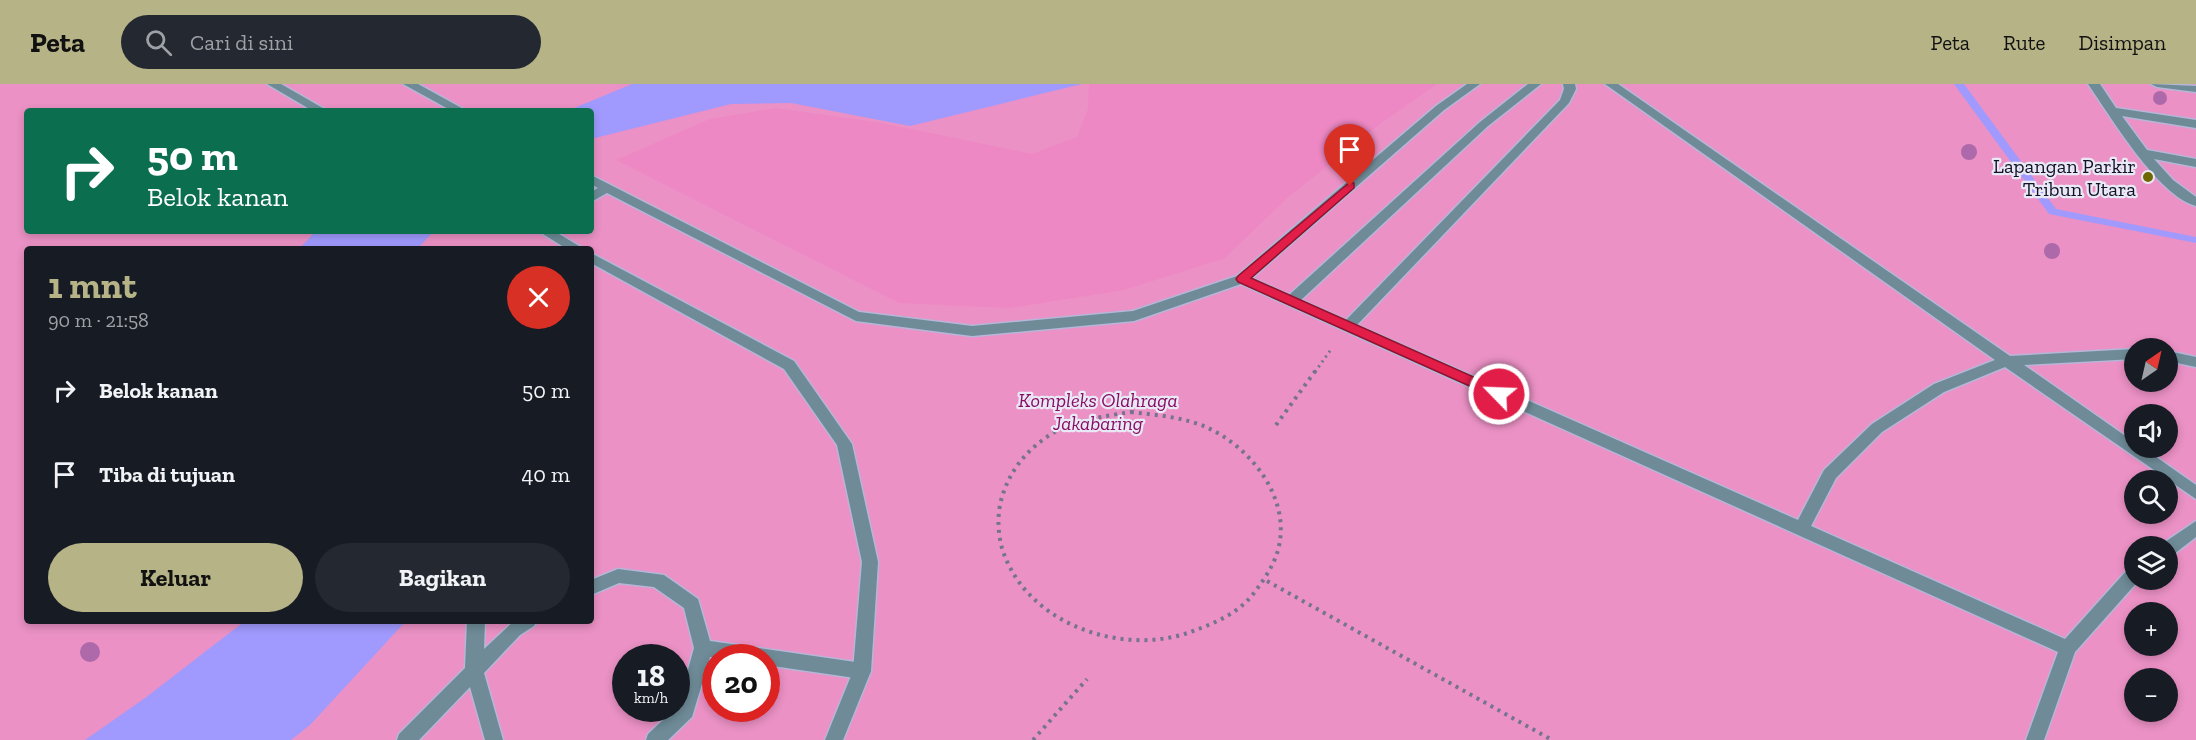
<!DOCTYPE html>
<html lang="id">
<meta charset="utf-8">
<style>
body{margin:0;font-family:"Zilla Slab",serif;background:#242831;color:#f1f3f6;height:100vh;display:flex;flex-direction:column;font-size:22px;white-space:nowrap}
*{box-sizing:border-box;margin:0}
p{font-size:20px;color:#9ea1a6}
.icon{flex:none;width:33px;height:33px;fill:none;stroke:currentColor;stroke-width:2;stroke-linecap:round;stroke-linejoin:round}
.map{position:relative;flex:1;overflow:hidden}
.sheet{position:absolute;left:24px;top:162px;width:570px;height:378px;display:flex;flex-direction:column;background:#171b24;border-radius:6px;box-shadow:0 3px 9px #0003}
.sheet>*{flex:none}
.banner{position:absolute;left:24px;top:24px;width:570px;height:126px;border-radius:6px;box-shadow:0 3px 9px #0003;background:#0b6e4f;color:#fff;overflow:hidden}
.needle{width:39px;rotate:34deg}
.fabs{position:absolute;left:2124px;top:254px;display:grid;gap:12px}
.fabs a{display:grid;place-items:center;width:54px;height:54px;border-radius:50%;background:#171b24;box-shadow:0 3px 9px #0003;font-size:30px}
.speed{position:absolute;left:612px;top:560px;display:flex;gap:12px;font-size:30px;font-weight:700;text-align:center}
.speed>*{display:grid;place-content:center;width:78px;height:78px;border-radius:50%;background:#171b24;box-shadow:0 3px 9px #0003;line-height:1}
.speed small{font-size:15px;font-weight:400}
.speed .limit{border:9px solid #d22;background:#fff;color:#111}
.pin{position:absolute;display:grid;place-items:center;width:51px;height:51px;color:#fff;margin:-62px -26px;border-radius:50% 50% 50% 0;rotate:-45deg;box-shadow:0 0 6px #0007}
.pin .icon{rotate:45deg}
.me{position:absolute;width:66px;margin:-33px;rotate:294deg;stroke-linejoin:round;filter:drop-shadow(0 0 4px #0008)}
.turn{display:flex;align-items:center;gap:21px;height:126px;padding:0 24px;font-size:27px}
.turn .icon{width:78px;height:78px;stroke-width:2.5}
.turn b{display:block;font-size:42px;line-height:51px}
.round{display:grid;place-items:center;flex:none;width:63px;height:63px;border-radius:32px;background:#242831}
.overview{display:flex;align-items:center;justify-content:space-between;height:102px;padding:0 24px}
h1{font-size:36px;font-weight:800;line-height:45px;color:#b6b487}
.cta{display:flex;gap:12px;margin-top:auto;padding:12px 24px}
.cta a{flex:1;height:69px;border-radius:36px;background:#b6b487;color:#111;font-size:24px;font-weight:800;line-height:69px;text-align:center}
.cta a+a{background:#242831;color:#f1f3f6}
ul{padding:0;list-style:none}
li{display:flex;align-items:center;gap:18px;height:84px;padding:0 24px}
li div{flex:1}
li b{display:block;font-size:22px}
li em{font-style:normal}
header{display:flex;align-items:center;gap:36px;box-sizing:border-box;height:84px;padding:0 30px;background:#b6b487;color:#111}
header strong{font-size:28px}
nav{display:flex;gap:33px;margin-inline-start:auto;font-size:21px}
.search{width:420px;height:54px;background:#242831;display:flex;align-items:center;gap:15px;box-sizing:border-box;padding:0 21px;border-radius:33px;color:#9ea1a6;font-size:22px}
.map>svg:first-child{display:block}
.green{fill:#eb91c5;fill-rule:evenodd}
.forest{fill:#ee88c4}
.water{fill:#a09afe}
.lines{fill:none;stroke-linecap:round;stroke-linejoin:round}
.stream{fill:#a09afe;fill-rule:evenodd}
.lane-casing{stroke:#b5b6d8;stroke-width:3}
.street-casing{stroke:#b5b6d8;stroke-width:3}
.path-far1{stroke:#747491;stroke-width:3;stroke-dasharray:2 4;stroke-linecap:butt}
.path{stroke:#747491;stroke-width:4;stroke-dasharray:3 5;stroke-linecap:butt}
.lane{fill:#6e8b97;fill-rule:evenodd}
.street{fill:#6e8b97;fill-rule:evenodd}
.tree{fill:#ae69aa}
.route{fill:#e11d48;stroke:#92132f;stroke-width:1.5}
.poi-dot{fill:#6f6800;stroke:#e9e9f6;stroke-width:2}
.labels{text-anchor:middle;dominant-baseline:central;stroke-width:4.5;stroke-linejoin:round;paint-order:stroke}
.poi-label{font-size:20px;fill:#121126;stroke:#e9e9f6;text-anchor:end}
.park-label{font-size:20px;font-style:italic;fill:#8a0d64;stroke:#e9e9f6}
</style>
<header>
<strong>Peta</strong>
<div class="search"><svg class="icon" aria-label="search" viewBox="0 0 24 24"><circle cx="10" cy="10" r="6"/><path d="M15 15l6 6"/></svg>Cari di sini</div>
<nav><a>Peta</a><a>Rute</a><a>Disimpan</a></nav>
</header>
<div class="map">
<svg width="2196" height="656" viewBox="0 0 2196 656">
<rect width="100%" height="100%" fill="#d9daff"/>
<path class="green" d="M0 0H2196V656H0ZM27 27H591V147H27ZM27 165H591V537H27ZM2134 264H2168V297H2134ZM2134 330H2168V363H2134ZM2134 396H2168V429H2134ZM2134 462H2168V495H2134ZM2134 528H2168V561H2134ZM626 573H676V624H626ZM716 573H766V624H716ZM2134 594H2168V627H2134Z"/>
<path class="forest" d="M1089 0H1437L1383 38 1287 114 1225 174 1124 206 1010 224 899 219 616 76 710 35 776 24 882 39 1032 70 1077 53 1088 25Z"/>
<g class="water">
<path d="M632 0H1082L910 42 791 19 731 20 591 55V27H567Z"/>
<path d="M316 147H434L417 165H299Z"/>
<path d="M245 537H406L310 641 291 656H85L145 614Z"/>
</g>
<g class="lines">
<path class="stream" d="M1954 0H1964L2056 125 2196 153V159L2049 130Z"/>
<g class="lane-casing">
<g id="lane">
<path d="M267 0H281L328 27H313Z"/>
<path d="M403 0H418L467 27H452Z"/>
<path d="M1467 0H1480L1444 26 1252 194 1289 211 1480 38 1528 0H1541L1488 42 1301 216 1346 236 1560 16 1564 5 1563 0H1575L1576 5 1569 19 1357 241 1798 436 1824 386 1872 340 1934 300 1995 276 1605 0H1618L2010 272 2134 265V275L2024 281 2134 358V363H2142L2196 401V415L2005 283 1944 308 1882 348 1836 394 1811 442 2065 555 2128 485 2134 483V495H2140L2075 568 2044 656H2026L2058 568 1241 200 1134 237 972 252 856 237 607 109 591 118V108L598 104 591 100V91L859 228 972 242 1133 227 1237 192 1436 22Z"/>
<path d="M2088 0H2100L2116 24 2196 36V44L2122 32 2147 66 2196 75V83L2154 75 2173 96 2196 113V122C2158 112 2111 33 2088 0Z"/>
<path d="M2151 0 2196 2V8L2157 3Z"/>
<path d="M538 147H554L584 165H567Z"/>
<path d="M591 169 794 277 852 360 878 478 871 587 843 656H825L853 587 862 478 837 361 784 285 591 179Z"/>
<path d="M2168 267 2196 273V283L2168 277Z"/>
<path d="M2196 437V453L2174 470 2168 472V462H2161L2162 460Z"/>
</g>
</g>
<g class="street-casing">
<g id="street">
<path d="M618 485 664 491 698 515 710 557 862 579 868 581 871 587 868 593 862 595 766 581V573H710L692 633 668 656H646L648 650 678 622 694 564 684 524 654 503 619 499 591 511V496Z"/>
<path d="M467 537H485L484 565 514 537H537L534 542 520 551 484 589 503 656H485L470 603 419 656H397L399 650 465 584Z"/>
</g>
</g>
<path class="path-far1" d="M1315 288 1332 264"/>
<g class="path">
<path d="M1131 328C1156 331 1183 333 1206 343 1249 362 1290 412 1279 462 1275 480 1265 494 1254 509 1239 529 1215 539 1193 547 1123 574 1025 540 1002 464 997 446 997 425 1004 407 1013 382 1030 363 1053 349 1076 336 1105 332 1131 328Z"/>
<path d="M1276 341 1316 286"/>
<path d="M1267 497 1552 656"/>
<path d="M1033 656 1087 595"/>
</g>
<use href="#lane" class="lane"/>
<use href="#street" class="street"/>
</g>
<g class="tree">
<circle cx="2160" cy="14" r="7"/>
<circle cx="1969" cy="68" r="8"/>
<circle cx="2052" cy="167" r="8"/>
<circle cx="90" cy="568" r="10"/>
</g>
<path class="route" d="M1350 98 1354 99V104L1251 194 1503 306 1505 310 1503 313H1494L1238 198 1236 195 1238 192Z"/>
<circle class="poi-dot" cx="2148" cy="93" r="6"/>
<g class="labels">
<g class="poi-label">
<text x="2136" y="82">Lapangan Parkir<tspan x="2136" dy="23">Tribun Utara</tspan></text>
</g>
<g class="park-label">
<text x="1098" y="316">Kompleks Olahraga<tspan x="1098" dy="23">Jakabaring</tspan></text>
</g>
</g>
</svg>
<div class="fabs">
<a><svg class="needle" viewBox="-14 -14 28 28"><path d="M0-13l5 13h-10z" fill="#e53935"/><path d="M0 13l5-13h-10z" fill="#9ea1a6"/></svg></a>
<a><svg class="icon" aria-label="sound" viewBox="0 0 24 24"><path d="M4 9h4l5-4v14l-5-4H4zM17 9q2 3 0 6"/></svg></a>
<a><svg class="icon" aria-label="search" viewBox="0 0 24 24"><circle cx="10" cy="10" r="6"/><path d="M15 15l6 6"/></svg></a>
<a><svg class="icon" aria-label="layers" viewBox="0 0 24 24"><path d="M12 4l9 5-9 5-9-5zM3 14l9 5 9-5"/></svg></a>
<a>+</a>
<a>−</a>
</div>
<div class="speed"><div>18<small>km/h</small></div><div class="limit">20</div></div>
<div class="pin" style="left:1350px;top:102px;background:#d93025"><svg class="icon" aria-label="arrive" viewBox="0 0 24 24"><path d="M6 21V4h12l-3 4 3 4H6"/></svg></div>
<svg class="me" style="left:1499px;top:310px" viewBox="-20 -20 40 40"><circle r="17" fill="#e11d48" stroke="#fff" stroke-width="3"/><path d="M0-11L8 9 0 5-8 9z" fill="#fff"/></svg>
<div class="banner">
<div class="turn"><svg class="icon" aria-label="right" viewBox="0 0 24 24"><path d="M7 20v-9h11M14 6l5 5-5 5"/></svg><div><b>50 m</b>Belok kanan</div></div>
</div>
<section class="sheet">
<div class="overview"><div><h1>1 mnt</h1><p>90 m · 21:58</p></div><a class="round" style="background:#d93025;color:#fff"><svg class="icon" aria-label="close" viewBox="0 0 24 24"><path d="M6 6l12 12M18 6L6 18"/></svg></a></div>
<ul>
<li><svg class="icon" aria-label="right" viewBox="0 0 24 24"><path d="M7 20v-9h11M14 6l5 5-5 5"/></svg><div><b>Belok kanan</b></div><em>50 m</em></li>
<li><svg class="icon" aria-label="arrive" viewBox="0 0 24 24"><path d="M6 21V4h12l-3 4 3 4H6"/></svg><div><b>Tiba di tujuan</b></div><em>40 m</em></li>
</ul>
<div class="cta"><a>Keluar</a><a>Bagikan</a></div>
</section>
</div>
